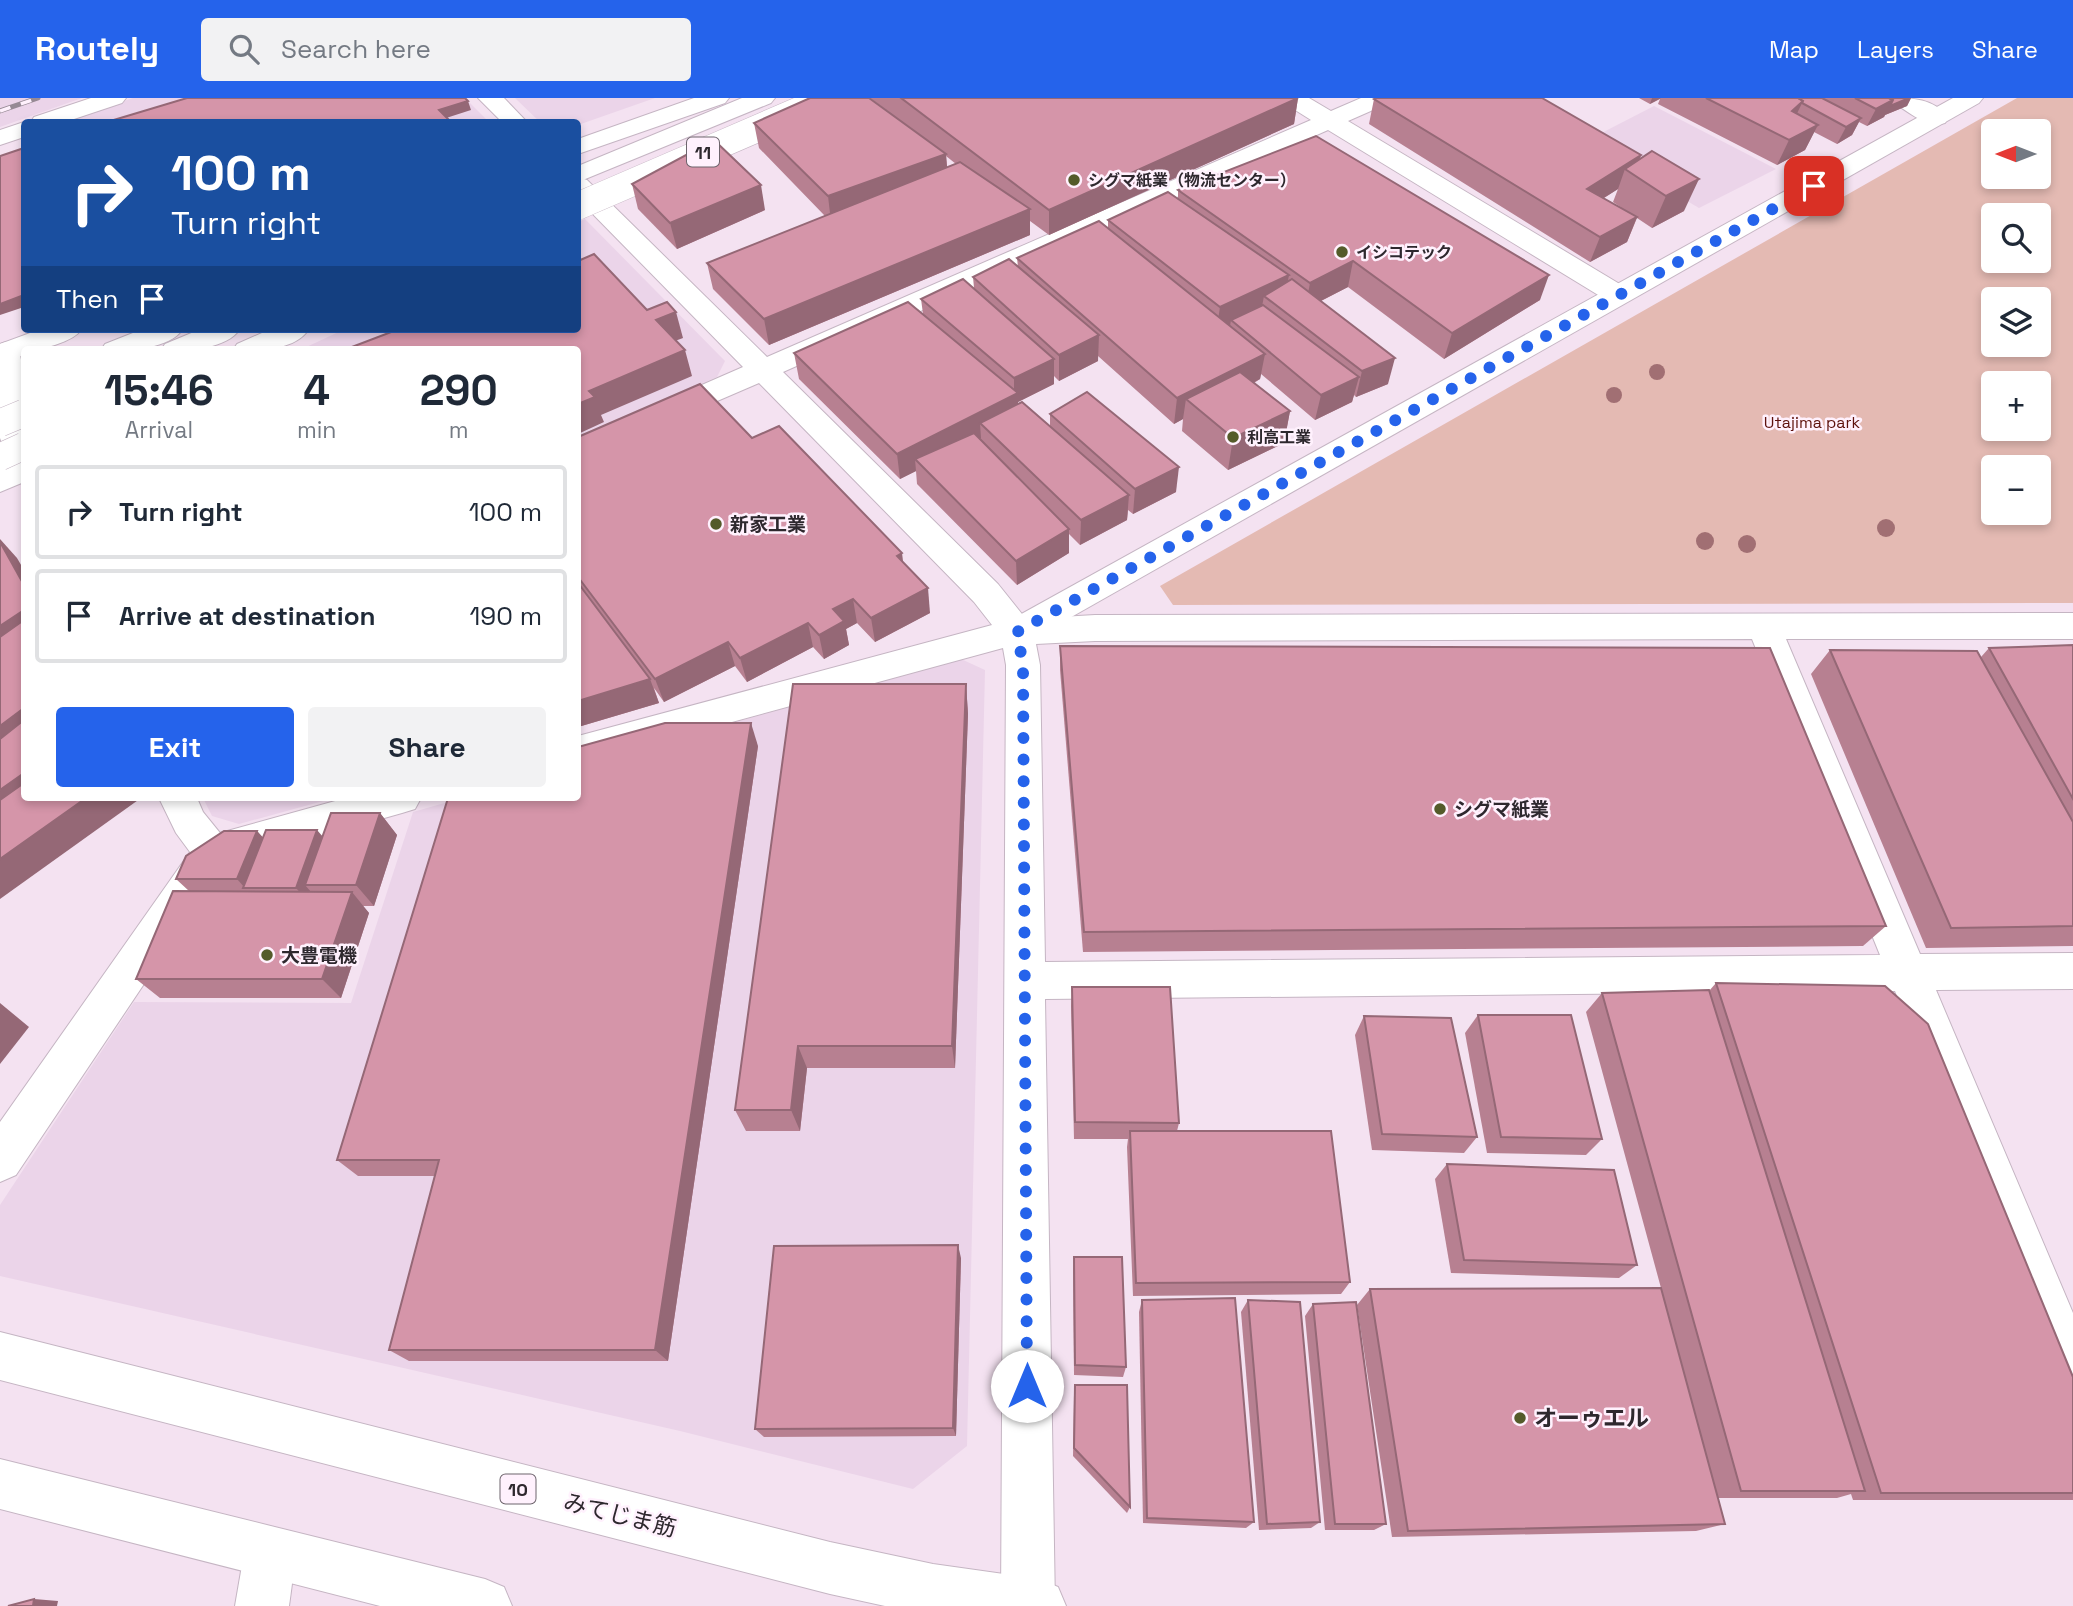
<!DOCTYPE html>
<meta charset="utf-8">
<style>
body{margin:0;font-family:"Space Grotesk","Noto Sans JP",sans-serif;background:#f2f2f3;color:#1f2937;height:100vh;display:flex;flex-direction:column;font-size:26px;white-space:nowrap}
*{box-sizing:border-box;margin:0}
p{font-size:23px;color:#747a83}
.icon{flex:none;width:38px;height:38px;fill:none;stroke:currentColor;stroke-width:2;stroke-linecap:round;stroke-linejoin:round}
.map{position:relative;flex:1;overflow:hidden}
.details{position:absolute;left:21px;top:248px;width:560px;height:455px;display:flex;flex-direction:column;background:#fff;border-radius:7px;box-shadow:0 4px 10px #0003}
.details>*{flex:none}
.top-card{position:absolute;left:21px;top:21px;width:560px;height:214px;border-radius:7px;box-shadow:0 4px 10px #0003;background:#1a4fa0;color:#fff;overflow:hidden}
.needle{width:46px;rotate:270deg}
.tools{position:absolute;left:1981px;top:21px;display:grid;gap:14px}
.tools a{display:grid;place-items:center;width:70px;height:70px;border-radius:7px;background:#fff;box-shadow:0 4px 10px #0003;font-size:35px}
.pin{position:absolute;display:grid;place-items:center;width:60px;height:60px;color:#fff;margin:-30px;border-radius:14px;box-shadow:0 4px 10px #0006}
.me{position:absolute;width:77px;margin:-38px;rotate:0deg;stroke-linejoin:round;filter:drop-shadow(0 0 5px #0008)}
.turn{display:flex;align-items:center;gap:24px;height:147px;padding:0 35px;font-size:32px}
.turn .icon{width:91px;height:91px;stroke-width:2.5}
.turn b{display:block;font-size:49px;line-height:60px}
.then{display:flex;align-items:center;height:66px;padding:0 35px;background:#0003;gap:14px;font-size:26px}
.eta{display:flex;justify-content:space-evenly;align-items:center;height:119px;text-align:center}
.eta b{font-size:42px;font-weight:600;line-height:49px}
.action{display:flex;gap:14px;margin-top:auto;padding:14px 35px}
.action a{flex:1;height:80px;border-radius:7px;background:#2563eb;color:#fff;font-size:28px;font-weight:600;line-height:80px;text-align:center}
.action a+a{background:#f2f2f3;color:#1f2937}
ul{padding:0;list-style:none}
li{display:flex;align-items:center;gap:21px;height:94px;margin:0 14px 10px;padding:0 21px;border:4px solid #e0e1e3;border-radius:7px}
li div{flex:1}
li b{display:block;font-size:26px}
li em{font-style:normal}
header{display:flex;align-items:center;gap:42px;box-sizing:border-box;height:98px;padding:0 35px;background:#2563eb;color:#fff}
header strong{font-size:33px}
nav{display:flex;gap:38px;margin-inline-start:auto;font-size:24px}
.search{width:490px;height:63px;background:#f2f2f3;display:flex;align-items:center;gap:18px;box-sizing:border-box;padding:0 24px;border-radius:7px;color:#747a83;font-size:26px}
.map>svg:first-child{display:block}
.built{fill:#ebd4e9}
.green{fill:#e4bab3;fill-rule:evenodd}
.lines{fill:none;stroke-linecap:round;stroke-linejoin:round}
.street-casing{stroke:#c5b5c3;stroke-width:2}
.secondary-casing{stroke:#c5b5c3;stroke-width:2}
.primary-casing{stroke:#c5b5c3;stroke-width:2}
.highway-casing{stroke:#c5b5c3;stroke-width:2}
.street{fill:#fff;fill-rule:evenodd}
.secondary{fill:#fff;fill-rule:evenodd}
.primary{fill:#fff;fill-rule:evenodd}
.highway{fill:#fff;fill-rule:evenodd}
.rail-casing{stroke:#968994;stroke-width:5}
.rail{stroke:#fff1fd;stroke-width:3.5;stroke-dasharray:11;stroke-linecap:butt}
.highway-bridge-casing{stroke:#c5b5c3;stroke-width:28;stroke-linecap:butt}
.highway-bridge{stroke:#fff;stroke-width:27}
.tree{fill:#a16f73}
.wall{fill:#b78091;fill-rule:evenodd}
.shaded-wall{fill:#956876}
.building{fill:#d595a9;stroke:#956876;stroke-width:2}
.route{stroke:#2563eb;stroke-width:12;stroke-dasharray:0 21.6}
.poi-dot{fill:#545b2a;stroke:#fff1fd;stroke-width:2.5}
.labels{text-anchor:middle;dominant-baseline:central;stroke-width:5;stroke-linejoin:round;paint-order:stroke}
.far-poi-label{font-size:16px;font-weight:bold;fill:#2e282e;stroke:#fff1fd;text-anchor:start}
.far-park-label{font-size:16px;fill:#5d110c;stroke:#fff1fd}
.shield{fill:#fff1fd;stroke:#6d646c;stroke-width:2}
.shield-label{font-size:18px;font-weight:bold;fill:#2e282e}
.poi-label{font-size:19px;font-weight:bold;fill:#2e282e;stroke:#fff1fd;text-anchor:start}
.near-poi-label{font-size:23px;font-weight:bold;fill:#2e282e;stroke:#fff1fd;text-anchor:start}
.near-street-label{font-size:23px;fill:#2e282e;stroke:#fff1fd}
</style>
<header>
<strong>Routely</strong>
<div class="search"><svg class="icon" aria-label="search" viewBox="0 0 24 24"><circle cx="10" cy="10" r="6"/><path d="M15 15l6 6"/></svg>Search here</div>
<nav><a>Map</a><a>Layers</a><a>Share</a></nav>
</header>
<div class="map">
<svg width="2073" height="1508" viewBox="0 0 2073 1508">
<rect width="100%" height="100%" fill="#f4e2f1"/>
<g class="built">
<path d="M0 0H82L0 29Z"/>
<path d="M133 0H465L489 24H62Z"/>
<path d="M515 0H655L578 27V24H540Z"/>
<path d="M1654 8 1776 71 1699 110 1586 43Z"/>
<path d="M585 121 725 263 717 279 578 339V252H300L345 231H578V124Z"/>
<path d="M961 561 985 572 967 1348 913 1391 680 1333 0 1178V1107L134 904 351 905 413 714 462 700H578V668Z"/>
<path d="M203 700H334L239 726 212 718Z"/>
</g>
<path class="green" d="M2017 0H2073V505L1173 507 1160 488ZM1993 33H2039V79H1993ZM1993 117H2039V163H1993ZM1993 201H2039V247H1993ZM1993 285H2039V331H1993ZM1993 369H2039V415H1993Z"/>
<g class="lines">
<g class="street-casing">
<g id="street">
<path d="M91 0H126L122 5 65 24H31L34 19Z"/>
<path d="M478 0H504L527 24H502Z"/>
<path d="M1280 0H1309L1331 13 1361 0H1393L1389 5 1348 23 1628 191 1632 197 1628 203 1618 205 1608 203 1328 32 783 274 998 486 1026 521 1095 517 2073 515V541H1786L1920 856 2073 855V891L1936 892 2073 1215V1297L2056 1290 1895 893 1045 901 1055 1508H1001L1006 567 1003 550 578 666V638L992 527 974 504 759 285 578 363V341L743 269 578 101V79L587 82 767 259 1311 22 1284 5ZM1752 541 1880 857 1045 864 1040 567 1036 546 1095 543Z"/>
<path d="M1890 0C1911 0 1935 0 1948 20L1945 25C1926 30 1909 14 1894 5Z"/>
<path d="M24 24H27H24V39L0 47V32Z"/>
<path d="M6 244 16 247C28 265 26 352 24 376L13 373 0 340V246Z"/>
<path d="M159 700H197L203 714 220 735 346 700H421L415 711 402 715 225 765 16 1077 0 1084V1024L190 754 176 735Z"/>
<path d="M270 1430 288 1438 296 1456 289 1508H235L244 1456 252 1438Z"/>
</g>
</g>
<g class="secondary-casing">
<g id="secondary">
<path d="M694 0H729L725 5 578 56V41Z"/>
<path d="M1953 0H1983L1979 5 1029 543 1017 547 1005 543 1000 534 1005 525Z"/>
<path d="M41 231H82C72 245 41 252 24 252V257L0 265V246Z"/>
</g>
</g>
<g class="primary-casing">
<g id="primary">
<path d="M0 1234 830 1444 933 1466 1039 1481 1058 1489 1066 1508H885L830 1496 0 1282Z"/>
<path d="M0 1361 485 1481 504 1489 512 1508H380L0 1411Z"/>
</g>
</g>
<g class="highway-casing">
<g id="highway">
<path d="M742 0H775L771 5 578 84V68Z"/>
<path d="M143 231H183C168 253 124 252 101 252L105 246Z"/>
<path d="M201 231H240C225 253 184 252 161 252L165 246Z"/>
<path d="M271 231H309C294 254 257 252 233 252L237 246Z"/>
<path d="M24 361V384L0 394V370Z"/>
</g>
</g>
<use href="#street" class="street"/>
<use href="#secondary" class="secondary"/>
<use href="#primary" class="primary"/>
<use href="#highway" class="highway"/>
<g class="rail-casing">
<path id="rail" d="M0 13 38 0"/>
</g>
<use href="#rail" class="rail"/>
<g class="highway-bridge-casing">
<g id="highway-bridge">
<path d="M578 108 828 0"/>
<path d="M0 325 24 315"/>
<path d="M0 359 24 348"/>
</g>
</g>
<use href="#highway-bridge" class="highway-bridge"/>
</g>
<g class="tree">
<circle cx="1657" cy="274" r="8"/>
<circle cx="1614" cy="297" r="8"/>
<circle cx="1886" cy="430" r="9"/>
<circle cx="1705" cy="443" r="9"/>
<circle cx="1747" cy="446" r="9"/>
</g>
<g class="wall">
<path d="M870 0H1298L1294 26 1049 137 1030 123V137L769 247 713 191 707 165 825 118 759 50 754 25 890 15ZM946 58 956 66 947 69Z"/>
<path d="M1639 0H1911L1907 8 1885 17 1884 19 1867 28 1859 24 1852 37 1837 46 1814 34 1805 52 1777 67 1658 6 1660 1 1650 6Z"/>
<path d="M1374 1 1641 57 1640 62 1684 113 1652 130 1637 120 1627 144 1590 164 1369 26ZM1618 91 1613 104 1622 110 1604 100Z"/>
<path d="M632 86 765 112 677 151 638 111Z"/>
<path d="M1178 92 1540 202 1444 261 1348 189 1321 203 1388 286 1356 299 1354 297 1352 304 1315 322 1261 276 1260 281 1254 285 1290 313 1284 345 1228 372 1182 333 1183 321 1174 326 1098 258V263L1059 283 1054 278V286L1018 304V305L1050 328V316L1176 394 1133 416 1128 412 1127 422 1080 447 1069 436V455L1017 487 917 386 916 373 900 381 799 281 794 255 923 216 921 201 974 190 973 179 1018 169 1017 160 1108 130V122L1178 101Z"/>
<path d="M578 339 752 340 903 464 930 515 875 544 857 525 846 531 849 547 824 561 813 549 747 584 735 568 664 604 654 590 659 605 578 629Z"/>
<path d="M2073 547V848L1926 850 1811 576 1830 552 1981 559 1989 550Z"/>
<path d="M1060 548 1886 828 1863 848 1083 854 1060 572Z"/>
<path d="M966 586 968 616 955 970H807L800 1033H746L735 1012Z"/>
<path d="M758 648 668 1263H409L389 1252 435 1078H358L337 1062Z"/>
<path d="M380 715 397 737 374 808H363L369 815 341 900H160L136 881 189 793 176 781 257 733 263 740 322 738Z"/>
<path d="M1716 885 2073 1279V1402H1853L1851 1396 1837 1400H1718L1725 1426 1696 1433 1392 1439 1357 1207 1370 1191 1661 1190 1586 914 1602 895 1709 893Z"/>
<path d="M1072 889 1179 1025 1177 1033 1350 1184 1341 1196 1133 1198 1127 1049 1128 1041H1074L1071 908Z"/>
<path d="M1478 917 1602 1041 1586 1057 1487 1055 1465 935Z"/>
<path d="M1364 918 1477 1039 1464 1055 1372 1052 1355 937Z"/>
<path d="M1447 1066 1637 1167 1619 1180 1451 1175 1435 1081Z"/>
<path d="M1074 1159 1126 1269 1123 1279 1074 1277 1073 1172Z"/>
<path d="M961 1160 956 1338 764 1339 755 1331Z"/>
<path d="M1142 1202 1254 1424 1246 1430 1143 1425 1139 1214Z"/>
<path d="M1248 1202 1320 1424 1311 1430 1259 1432 1241 1214Z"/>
<path d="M1313 1206 1386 1426 1374 1432H1325L1305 1218Z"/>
<path d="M1075 1287 1130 1409 1127 1415 1073 1358 1074 1297Z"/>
</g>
<g class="shaded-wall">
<path d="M1298 0 1294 26 1049 137V112Z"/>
<path d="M1652 0H1661L1650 6Z"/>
<path d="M1911 0 1907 8 1885 17 1884 19 1867 28 1876 11 1893 2Z"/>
<path d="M468 3 471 12 443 21 439 12Z"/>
<path d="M1803 3 1791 28 1780 38 1792 13Z"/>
<path d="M1861 20 1852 37 1837 46 1846 29Z"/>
<path d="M1818 27 1805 52 1777 67 1789 42Z"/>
<path d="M946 56 948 82 831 124 828 98Z"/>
<path d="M1641 57 1633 77 1625 71 1618 91 1578 116 1587 91Z"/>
<path d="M1699 81 1684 113 1652 130 1666 98Z"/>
<path d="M761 87 765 112 677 151 670 125Z"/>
<path d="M1030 111V137L769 247 764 221Z"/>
<path d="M1637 119 1627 144 1590 164 1600 139Z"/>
<path d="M1353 163 1348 189 1305 211 1310 185Z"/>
<path d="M1289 177 1284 203 1264 198 1261 214 1231 222 1230 228 1216 235 1220 209Z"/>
<path d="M1549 177 1540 202 1444 261 1452 235Z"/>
<path d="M24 197V209L0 217V206Z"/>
<path d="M676 214 683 240 664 247 656 222Z"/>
<path d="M1099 237 1098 263 1059 283V257Z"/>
<path d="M685 252 692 278 601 317 604 324 578 336V306L589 293Z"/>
<path d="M1265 256 1260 281 1200 313 1186 301 1183 321 1174 326 1177 300Z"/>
<path d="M1395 260 1388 286 1356 299 1362 273Z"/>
<path d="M1054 261V286L1018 304 1019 321 980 325 981 340 923 369 915 361 916 373 900 381 897 356 1014 297V280Z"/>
<path d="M1359 279 1352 304 1315 322 1321 297Z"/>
<path d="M1290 313 1284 345 1228 372 1233 340Z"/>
<path d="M1179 369 1176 394 1133 416 1135 391Z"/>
<path d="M1129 397 1127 422 1080 447 1081 422Z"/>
<path d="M1069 431V455L1017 487 1016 463Z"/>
<path d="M0 441 17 460 24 472V487L0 444Z"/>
<path d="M902 455 905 480 897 458Z"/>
<path d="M928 490 930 515 875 544 871 520Z"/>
<path d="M853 501 857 525 846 531 849 547 824 561 819 537 833 511Z"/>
<path d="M24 512V551L0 568V528Z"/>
<path d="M808 525 813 549 747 584 740 560Z"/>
<path d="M728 544 735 568 664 604 655 581Z"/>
<path d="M650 581 659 605 578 629V603Z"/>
<path d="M966 586 968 616 955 970 952 948Z"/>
<path d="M24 610V651L0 669V628Z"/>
<path d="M751 625 758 648 668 1263 655 1252Z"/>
<path d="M24 675V700L0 733V692Z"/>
<path d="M86 700H141L0 801V761Z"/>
<path d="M380 715 397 737 374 808 356 787Z"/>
<path d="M317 732 336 754 305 787 318 802 315 811 296 790Z"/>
<path d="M257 733 282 760 245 790 237 781Z"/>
<path d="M352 794 369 815 341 900 322 881Z"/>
<path d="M0 905 29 929 0 966Z"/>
<path d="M798 948 807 970 800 1033 791 1012Z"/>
<path d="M958 1147 961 1160 956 1338 953 1330Z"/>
<path d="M34 1501 58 1503 57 1508H33Z"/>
</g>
<g class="building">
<path d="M187 0H465L468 3 439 12 451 24H107Z"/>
<path d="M810 0H869L946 56 828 98 754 25Z"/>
<path d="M901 0H1298L1049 112Z"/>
<path d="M1376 0H1542L1641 57 1587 91 1637 119 1600 139 1374 1Z"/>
<path d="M1706 0H1798L1803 3 1792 13 1818 27 1789 42Z"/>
<path d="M1798 0H1822L1861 20 1846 29 1802 5 1803 3Z"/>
<path d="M1855 0H1889L1893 2 1876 11Z"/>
<path d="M1889 0H1909L1890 8 1893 2Z"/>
<path d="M1316 38 1549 177 1452 235 1353 163 1310 185 1178 92Z"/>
<path d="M714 42 761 87 670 125 632 86Z"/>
<path d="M24 50V197L0 206V58Z"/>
<path d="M1652 53 1699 81 1666 98 1625 71Z"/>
<path d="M960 64 1030 111 764 221 707 165Z"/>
<path d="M1168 94 1289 177 1220 209 1108 122Z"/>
<path d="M1099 123 1265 256 1177 300 1017 160Z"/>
<path d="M594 156 647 212 667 204 676 214 656 222 685 252 589 293 595 299 578 306V252H344L399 231H578V163Z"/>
<path d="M1009 161 1099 237 1059 257 973 179Z"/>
<path d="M963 181 1054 261 1014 280 921 201Z"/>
<path d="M1292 181 1395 260 1362 273 1264 198Z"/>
<path d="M908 204 1018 295 897 356 794 255Z"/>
<path d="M1263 207 1359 279 1321 297 1231 222Z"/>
<path d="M1240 274 1290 313 1233 340 1186 301Z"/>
<path d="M700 286 752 340 779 328 902 455 897 458 928 490 871 520 853 501 833 511 844 523 819 537 808 525 740 560 728 544 655 581 578 479V339Z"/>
<path d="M1087 294 1179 369 1135 391 1050 316Z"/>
<path d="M1022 304 1129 397 1081 422 980 325Z"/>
<path d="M974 335 1069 431 1016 463 915 361Z"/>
<path d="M0 444 24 487V512L0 528Z"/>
<path d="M578 485 650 581 578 603Z"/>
<path d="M24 522V610L0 628V539Z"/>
<path d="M2073 547V701L1989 550Z"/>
<path d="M1060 548 1770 550 1886 828 1084 834Z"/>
<path d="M1830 552 1977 553 2073 724V828L1951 830Z"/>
<path d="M793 586H966L952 948H798L791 1012H735Z"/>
<path d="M24 622V675L0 692V641Z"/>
<path d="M665 625H751L655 1252H389L439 1062H337L448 700H578V649Z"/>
<path d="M24 685V700H86L0 761V702Z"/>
<path d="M331 715H380L356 787H305Z"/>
<path d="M266 732H317L296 790H243Z"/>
<path d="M224 733H257L237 781H176L186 758Z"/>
<path d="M173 793 352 794 322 881H136Z"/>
<path d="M1716 885 1885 888 1928 926 2073 1279V1395H1881Z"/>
<path d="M1072 889H1170L1179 1025 1075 1024Z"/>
<path d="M1709 892 1865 1393H1741L1602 895Z"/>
<path d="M1478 917H1571L1602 1041 1501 1039Z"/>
<path d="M1364 918 1451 920 1477 1039 1382 1036Z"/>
<path d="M1130 1033H1331L1350 1184 1136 1185Z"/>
<path d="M1447 1066 1614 1072 1637 1167 1464 1162Z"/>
<path d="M958 1147 953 1330 755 1331 774 1148Z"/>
<path d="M1074 1159H1122L1126 1269 1075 1267Z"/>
<path d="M1661 1190 1725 1426 1408 1433 1370 1191Z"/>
<path d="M1235 1200 1254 1424 1147 1420 1142 1202Z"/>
<path d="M1248 1202 1300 1204 1320 1424 1267 1426Z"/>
<path d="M1356 1204 1386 1426H1335L1313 1206Z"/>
<path d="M1075 1287H1127L1130 1409 1074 1350Z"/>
<path d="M34 1501 33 1508H8Z"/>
</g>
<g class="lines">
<path class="route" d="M1027 1288 1023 567 1017 534 1814 88"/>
</g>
<g class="poi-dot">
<circle cx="1074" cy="82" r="7"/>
<circle cx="1342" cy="154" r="7"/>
<circle cx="1233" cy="339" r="7"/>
<circle cx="716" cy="426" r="7"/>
<circle cx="1440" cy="711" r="7"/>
<circle cx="267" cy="857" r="7"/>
<circle cx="1520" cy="1320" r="7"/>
</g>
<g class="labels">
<g class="far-poi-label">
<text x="1088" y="82">シグマ紙業（物流センター）</text>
<text x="1356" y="154">イシコテック</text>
<text x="1247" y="339">利高工業</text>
</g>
<g class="far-park-label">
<text x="1812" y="324">Utajima park</text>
</g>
<g class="shield">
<rect x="687" y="39.5" width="32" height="29" rx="5"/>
<rect x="500.5" y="1376.5" width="35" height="29" rx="5"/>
</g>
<g class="shield-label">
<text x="703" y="54">11</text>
<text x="518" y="1391">10</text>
</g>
<g class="poi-label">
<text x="730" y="426">新家工業</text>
<text x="1454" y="711">シグマ紙業</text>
<text x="281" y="857">大豊電機</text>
</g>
<g class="near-poi-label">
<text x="1534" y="1320">オーゥエル</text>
</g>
<g class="near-street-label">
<text transform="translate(620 1417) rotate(14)">みてじま筋</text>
</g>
</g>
</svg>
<div class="tools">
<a><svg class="needle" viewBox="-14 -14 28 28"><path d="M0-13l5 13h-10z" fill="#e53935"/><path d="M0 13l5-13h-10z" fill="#747a83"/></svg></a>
<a><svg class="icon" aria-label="search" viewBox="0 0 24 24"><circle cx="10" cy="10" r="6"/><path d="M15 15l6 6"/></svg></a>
<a><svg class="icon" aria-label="layers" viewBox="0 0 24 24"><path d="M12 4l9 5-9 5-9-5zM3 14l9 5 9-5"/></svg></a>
<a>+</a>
<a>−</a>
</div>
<div class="pin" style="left:1814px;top:88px;background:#d93025"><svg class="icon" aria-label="arrive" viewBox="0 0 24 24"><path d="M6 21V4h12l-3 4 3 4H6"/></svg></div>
<svg class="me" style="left:1027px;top:1288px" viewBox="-20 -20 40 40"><circle r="19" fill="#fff"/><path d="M0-13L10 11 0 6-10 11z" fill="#2563eb"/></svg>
<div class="top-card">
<div class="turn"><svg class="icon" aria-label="right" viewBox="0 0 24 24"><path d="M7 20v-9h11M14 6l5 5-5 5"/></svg><div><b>100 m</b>Turn right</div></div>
<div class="then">Then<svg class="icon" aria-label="arrive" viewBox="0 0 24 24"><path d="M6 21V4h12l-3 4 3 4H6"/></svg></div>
</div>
<section class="details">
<div class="eta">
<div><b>15:46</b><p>Arrival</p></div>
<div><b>4</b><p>min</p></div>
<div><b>290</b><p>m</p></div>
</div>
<ul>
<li><svg class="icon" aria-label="right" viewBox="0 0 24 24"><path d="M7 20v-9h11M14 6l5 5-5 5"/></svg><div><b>Turn right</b></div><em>100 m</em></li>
<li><svg class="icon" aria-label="arrive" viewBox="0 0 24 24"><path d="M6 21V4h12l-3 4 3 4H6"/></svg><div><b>Arrive at destination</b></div><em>190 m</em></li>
</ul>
<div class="action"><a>Exit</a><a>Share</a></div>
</section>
</div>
